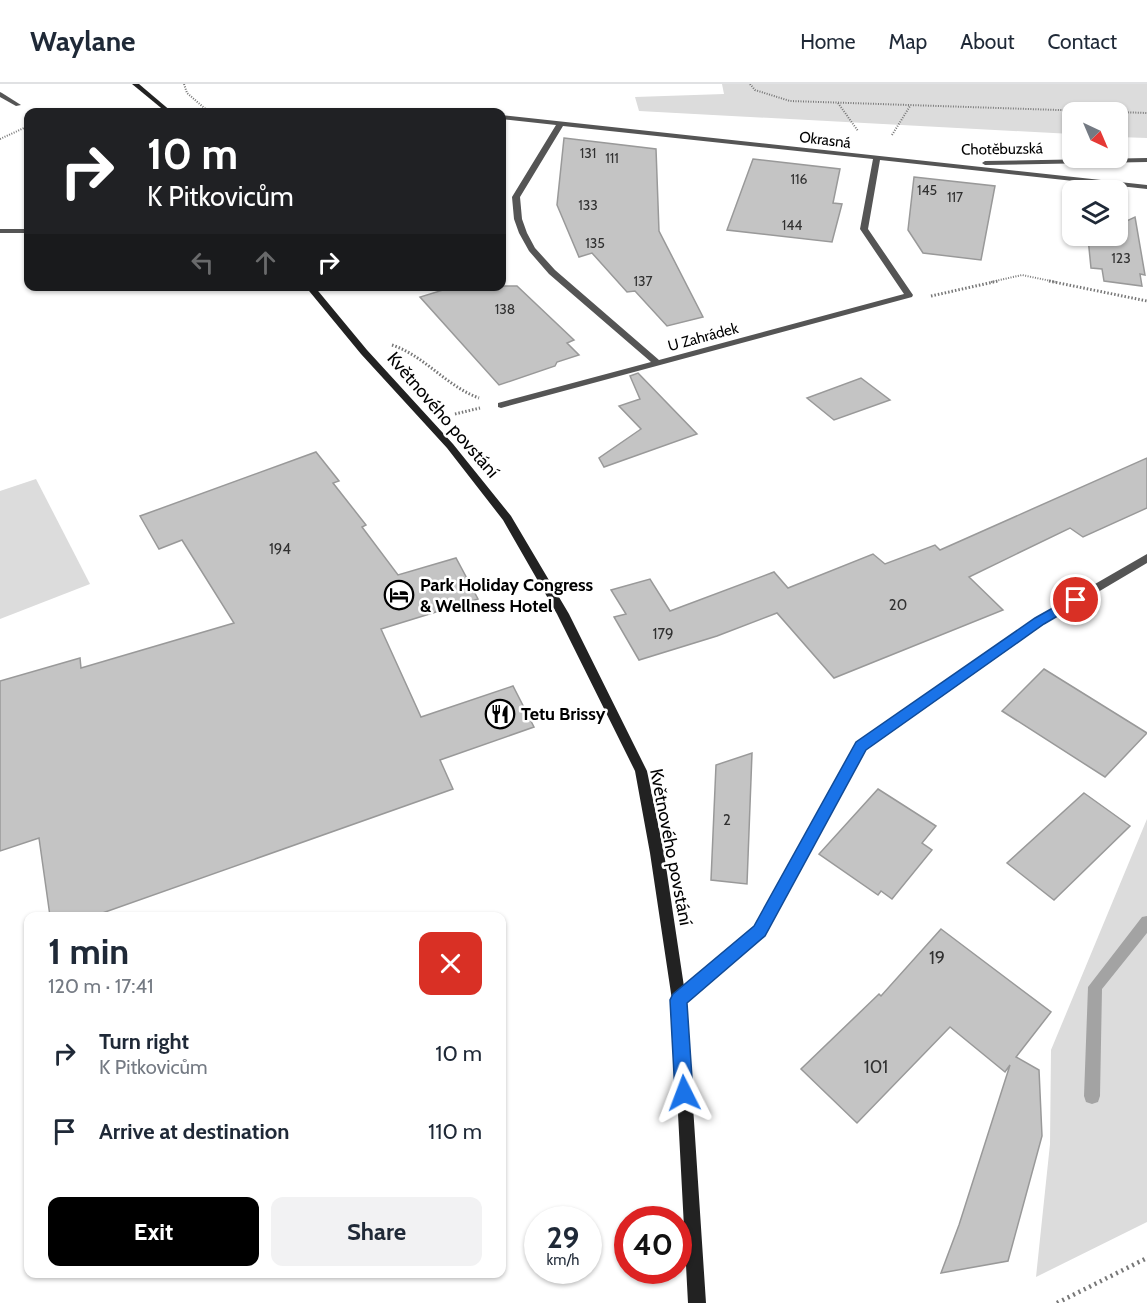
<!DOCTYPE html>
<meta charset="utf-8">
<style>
body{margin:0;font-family:Cabin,sans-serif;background:#f2f2f3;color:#1f2937;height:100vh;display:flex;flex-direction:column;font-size:22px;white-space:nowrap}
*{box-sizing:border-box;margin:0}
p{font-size:20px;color:#747a83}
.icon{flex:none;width:33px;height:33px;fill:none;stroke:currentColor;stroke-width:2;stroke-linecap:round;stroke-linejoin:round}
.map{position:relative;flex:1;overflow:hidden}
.details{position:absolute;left:24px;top:828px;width:482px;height:366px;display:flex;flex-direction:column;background:#fff;border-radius:12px;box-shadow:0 2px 4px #0004}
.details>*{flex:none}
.banner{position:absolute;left:24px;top:24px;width:482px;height:183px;border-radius:12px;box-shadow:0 2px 4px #0004;background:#202124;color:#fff;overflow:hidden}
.needle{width:39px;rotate:136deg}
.buttons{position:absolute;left:1062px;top:18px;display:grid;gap:12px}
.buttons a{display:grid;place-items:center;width:66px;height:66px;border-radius:12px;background:#fff;box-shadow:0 2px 4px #0004;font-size:30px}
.speed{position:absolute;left:524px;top:1122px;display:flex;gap:12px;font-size:30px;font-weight:700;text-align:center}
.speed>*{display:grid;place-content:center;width:78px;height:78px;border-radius:50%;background:#fff;box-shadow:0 2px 4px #0004;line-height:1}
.speed small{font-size:15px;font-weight:400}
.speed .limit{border:9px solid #d22;background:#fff;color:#111}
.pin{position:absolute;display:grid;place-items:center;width:51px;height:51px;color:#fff;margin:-26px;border:3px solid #fff;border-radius:50%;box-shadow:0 2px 6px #0007}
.me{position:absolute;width:66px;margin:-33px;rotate:357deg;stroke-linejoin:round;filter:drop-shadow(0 0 4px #0008)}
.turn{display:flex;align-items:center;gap:21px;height:126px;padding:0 24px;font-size:27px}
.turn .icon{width:78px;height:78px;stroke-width:2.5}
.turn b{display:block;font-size:42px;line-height:51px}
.lanes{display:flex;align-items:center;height:57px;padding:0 24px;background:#0003;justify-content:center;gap:30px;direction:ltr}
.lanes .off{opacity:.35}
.round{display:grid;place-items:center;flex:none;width:63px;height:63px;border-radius:12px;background:#f2f2f3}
.head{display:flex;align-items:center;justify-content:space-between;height:102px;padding:0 24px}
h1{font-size:36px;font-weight:700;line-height:45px}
.button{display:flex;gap:12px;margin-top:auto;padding:12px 24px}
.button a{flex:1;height:69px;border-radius:12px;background:#000;color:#fff;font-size:24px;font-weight:700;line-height:69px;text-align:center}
.button a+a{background:#f2f2f3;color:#1f2937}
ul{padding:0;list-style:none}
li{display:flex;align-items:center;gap:18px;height:78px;padding:0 24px}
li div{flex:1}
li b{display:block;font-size:22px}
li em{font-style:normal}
header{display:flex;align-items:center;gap:36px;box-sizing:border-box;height:84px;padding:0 30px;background:#fff;border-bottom:2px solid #e0e1e3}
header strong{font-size:28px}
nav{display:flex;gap:33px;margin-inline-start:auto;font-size:21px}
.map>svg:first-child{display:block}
.green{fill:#dcdcdc}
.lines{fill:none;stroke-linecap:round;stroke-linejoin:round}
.stream{fill:#a3a3a3;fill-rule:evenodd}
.building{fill:#c4c4c4;stroke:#999;stroke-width:1.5}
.path-far2{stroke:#777;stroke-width:2;stroke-dasharray:1 1.5;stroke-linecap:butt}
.path-far1{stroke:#777;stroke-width:3;stroke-dasharray:1.5 2;stroke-linecap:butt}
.path{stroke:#777;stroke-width:4.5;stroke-dasharray:2 4;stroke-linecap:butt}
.street{fill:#555;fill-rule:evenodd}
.secondary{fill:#222;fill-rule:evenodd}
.route{fill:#1a73e8;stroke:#114b97;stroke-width:1.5}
.labels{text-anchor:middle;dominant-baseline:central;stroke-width:5;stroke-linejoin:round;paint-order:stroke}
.far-number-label{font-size:14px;fill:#313131}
.far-street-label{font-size:15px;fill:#000;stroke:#fff}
.number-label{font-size:15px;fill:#313131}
.street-label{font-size:18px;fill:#000;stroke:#fff}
.poi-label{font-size:18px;font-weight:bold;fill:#000;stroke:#fff;text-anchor:start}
.near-number-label{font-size:18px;fill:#313131}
</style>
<header>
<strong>Waylane</strong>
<nav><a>Home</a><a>Map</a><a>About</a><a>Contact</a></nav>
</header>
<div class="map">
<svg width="1147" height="1219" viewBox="0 0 1147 1219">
<rect width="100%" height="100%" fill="#fff"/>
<g class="green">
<path d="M722 0H1147V54L1118 53V28H1072V50L639 27 635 13 724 10Z"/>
<path d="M36 395 90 500 0 535V407Z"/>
<path d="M1147 735V1138L1036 1193 1050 1060 1051 966Z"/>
</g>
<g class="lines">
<path class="stream" d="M1147 832V849L1102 905 1100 1012 1098 1018 1092 1020 1086 1018 1084 1012 1088 903 1142 833Z"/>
</g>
<g class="building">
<path d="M564 54 656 65 659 147 703 233 667 242 635 207 627 208 592 169 579 173 557 121Z"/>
<path d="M753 75 840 85 833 119 842 120 832 158 727 146Z"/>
<path d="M914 93 995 102 981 176 923 169 908 146Z"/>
<path d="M1135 133 1145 191 1140 190 1142 202 1104 197 1102 185 1091 184 1088 154 1095 152H1118V141Z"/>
<path d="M456 202H517L574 256 567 259 579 271 557 278 555 282 499 301 420 213Z"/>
<path d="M638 289 697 350 604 383 599 374 641 345 619 322 640 315 630 292Z"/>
<path d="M861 294 890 316 834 336 807 314Z"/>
<path d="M316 368 339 397 333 399 366 441 362 443 398 491 456 474 478 515 381 545 421 633 513 602 534 643 440 676 453 705 94 832H50L39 754 0 767V597L80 574 81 584 234 539 182 456 159 465 140 432Z"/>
<path d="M1147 374V424L1083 453 1070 444 969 493 1003 526 834 594 777 529 717 552 639 576 614 533 626 530 611 506 650 495 670 527 774 488 788 504 873 470 885 480 935 461 940 466Z"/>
<path d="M1044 585 1147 649 1105 693 1002 627Z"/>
<path d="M752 669 747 800 711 796 716 681Z"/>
<path d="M878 705 936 742 922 759 932 766 892 815 881 807 878 811 819 770Z"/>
<path d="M1084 709 1130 742 1054 816 1007 779Z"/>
<path d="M941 845 1051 928 1016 973 1039 986 1042 1052 1008 1177 941 1189 959 1141 1010 981 1005 988 950 943 857 1039 801 985 879 910 881 912Z"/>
</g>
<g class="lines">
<g class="path-far2">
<path d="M184 0 187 9 209 28"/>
<path d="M750 0 755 6 790 17 1147 29"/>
<path d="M838 19 858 47"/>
<path d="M892 51 910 22"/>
<path d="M0 55 24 44"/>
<path d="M991 198 1022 191 1056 198"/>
</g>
<g class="path-far1">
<path d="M1049 197 1147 217"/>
<path d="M931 212 998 197"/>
<path d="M392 261C425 272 446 302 479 314"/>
<path d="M455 330 480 324"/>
</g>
<path class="path" d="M1057 1219 1147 1174"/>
<g class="street">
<path d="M0 8 2 9 21 21 16 22 0 13Z"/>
<path d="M437 25 458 28H422Z"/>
<path d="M501 31 1147 101V105L880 76 868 145 913 211 912 213 501 324 498 323V319L651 278 549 190 529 167 519 149 514 135 512 113 556 41 501 35ZM563 42 873 75 860 145 904 210 659 276 555 186 535 164 527 149 522 135 520 113Z"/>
<path d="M1147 74V78L985 81 982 79 985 77Z"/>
<rect x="0" y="145" width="28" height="4"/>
<path d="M1147 470V479L1044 540 865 666 765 852 684 921 679 923 674 921 672 916 674 911 755 842 857 658 1036 534Z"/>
</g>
<g class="secondary">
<path d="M132 0H139L172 28H166Z"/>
<path d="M305 202H314L367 266 453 360 511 432 569 530 647 687 664 769 686 916 706 1219H688L672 916 650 769 635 687 557 530 503 436 447 364 361 270Z"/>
</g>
</g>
<path class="route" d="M1076 511 1082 516 1080 519 1044 540 866 666 765 852 687 919 693 1009 691 1015 684 1018 678 1015 675 1009 670 916 673 910 754 842 856 658 1035 534Z"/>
<defs>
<g id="hotel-ring" transform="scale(1.5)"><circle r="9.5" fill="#fff" stroke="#000" stroke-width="1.5"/><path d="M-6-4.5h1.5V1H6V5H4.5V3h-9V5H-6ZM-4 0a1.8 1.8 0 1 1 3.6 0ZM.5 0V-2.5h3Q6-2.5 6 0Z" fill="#000"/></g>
<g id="restaurant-ring" transform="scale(1.5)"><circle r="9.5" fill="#fff" stroke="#000" stroke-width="1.5"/><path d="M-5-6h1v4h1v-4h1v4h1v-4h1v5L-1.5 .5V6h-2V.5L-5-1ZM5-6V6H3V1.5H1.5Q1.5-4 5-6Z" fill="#000"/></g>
</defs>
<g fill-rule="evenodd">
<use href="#hotel-ring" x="399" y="511"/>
<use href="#restaurant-ring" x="500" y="630"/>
</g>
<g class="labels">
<g class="far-number-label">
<text x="588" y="69">131</text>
<text x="612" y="74">111</text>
<text x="799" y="95">116</text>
<text x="927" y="106">145</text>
<text x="955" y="113">117</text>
<text x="588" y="121">133</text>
<text x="792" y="141">144</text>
<text x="595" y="159">135</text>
<text x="1121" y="174">123</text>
<text x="643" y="197">137</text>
<text x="505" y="225">138</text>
</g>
<g class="far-street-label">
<text transform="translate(825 56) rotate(7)">Okrasná</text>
<text transform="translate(1002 65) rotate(-1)">Chotěbuzská</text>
<text transform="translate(703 253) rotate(-15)">U Zahrádek</text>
</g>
<g class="number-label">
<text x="280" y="465">194</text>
<text x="898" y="521">20</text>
<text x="663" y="550">179</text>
<text x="727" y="736">2</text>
</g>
<g class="street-label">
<text transform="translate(443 331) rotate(49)">Květnového povstání</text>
<text transform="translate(671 763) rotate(79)">Květnového povstání</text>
</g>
<g class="poi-label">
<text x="420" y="501">Park Holiday Congress<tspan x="420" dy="21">&amp; Wellness Hotel</tspan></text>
<text x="521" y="630">Tetu Brissy</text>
</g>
<g class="near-number-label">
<text x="937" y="874">19</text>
<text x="876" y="983">101</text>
</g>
</g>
</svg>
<div class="buttons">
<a><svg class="needle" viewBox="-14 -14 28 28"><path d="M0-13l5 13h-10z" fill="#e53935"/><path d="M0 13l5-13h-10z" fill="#747a83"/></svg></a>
<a><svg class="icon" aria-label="layers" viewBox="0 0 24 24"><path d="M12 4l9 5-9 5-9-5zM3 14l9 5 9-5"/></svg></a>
</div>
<div class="speed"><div>29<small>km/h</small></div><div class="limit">40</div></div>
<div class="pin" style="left:1076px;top:516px;background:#d93025"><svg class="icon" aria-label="arrive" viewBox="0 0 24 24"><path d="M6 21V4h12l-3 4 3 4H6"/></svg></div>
<svg class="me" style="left:684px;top:1009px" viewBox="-20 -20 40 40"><path d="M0-17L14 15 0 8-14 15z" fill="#1a73e8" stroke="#fff" stroke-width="4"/></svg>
<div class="banner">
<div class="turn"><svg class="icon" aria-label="right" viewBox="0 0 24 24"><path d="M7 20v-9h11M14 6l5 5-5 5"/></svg><div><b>10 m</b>K Pitkovicům</div></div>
<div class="lanes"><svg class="icon off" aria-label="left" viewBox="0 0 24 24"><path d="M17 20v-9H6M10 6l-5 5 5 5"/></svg><svg class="icon off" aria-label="ahead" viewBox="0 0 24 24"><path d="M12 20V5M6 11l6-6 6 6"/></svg><svg class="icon" aria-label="right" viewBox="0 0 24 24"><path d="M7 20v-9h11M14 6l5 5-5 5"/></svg></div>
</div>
<section class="details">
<div class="head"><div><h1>1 min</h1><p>120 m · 17:41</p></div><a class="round" style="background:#d93025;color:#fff"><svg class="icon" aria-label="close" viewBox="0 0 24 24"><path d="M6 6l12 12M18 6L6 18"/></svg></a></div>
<ul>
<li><svg class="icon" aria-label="right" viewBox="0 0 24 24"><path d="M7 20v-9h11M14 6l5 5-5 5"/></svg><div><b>Turn right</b><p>K Pitkovicům</p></div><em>10 m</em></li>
<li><svg class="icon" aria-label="arrive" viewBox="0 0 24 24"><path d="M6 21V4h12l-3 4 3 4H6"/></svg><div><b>Arrive at destination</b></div><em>110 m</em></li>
</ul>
<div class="button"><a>Exit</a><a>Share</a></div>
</section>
</div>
